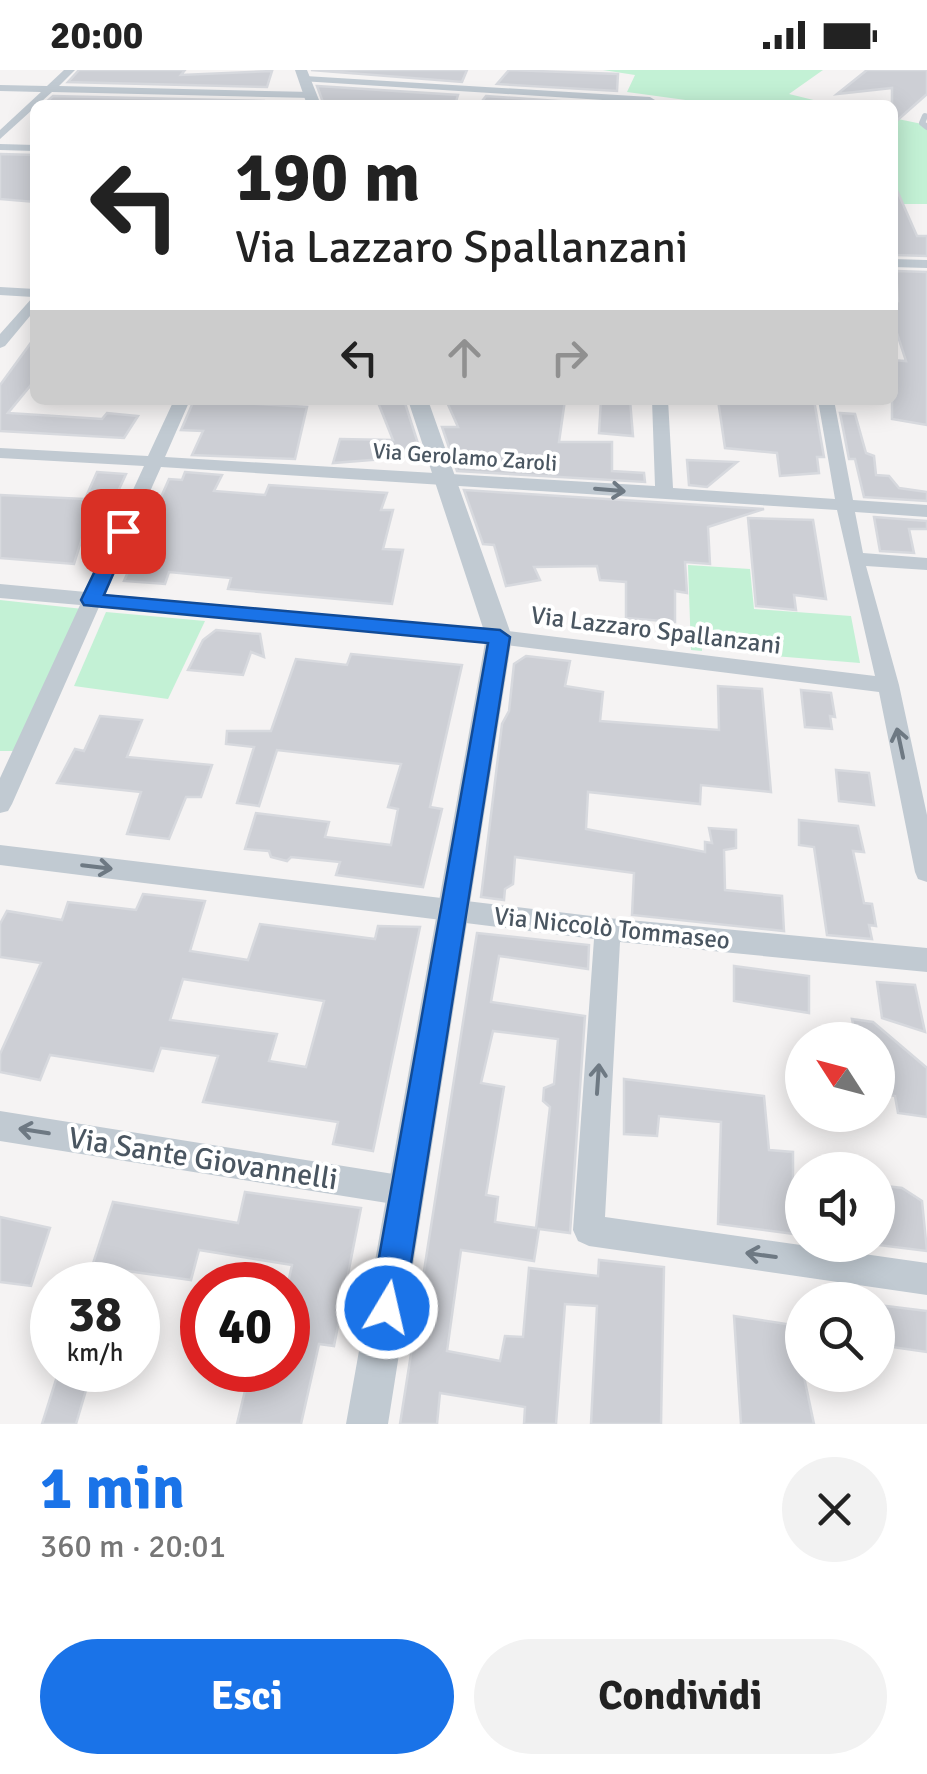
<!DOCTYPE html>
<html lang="it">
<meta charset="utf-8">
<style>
body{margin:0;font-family:Signika,sans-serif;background:#f2f2f2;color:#222;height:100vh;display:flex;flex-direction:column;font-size:38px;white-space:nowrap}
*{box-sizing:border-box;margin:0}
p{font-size:32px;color:#767676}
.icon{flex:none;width:55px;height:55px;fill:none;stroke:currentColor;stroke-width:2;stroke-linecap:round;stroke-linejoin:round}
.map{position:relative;height:1354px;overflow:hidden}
.details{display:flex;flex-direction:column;background:#fff;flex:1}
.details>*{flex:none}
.hud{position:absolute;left:30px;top:30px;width:868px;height:305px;border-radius:15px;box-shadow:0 5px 25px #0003;background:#fff;color:#222;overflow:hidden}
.needle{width:65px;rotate:306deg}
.fabs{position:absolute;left:785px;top:952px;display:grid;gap:20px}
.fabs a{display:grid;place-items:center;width:110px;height:110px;border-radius:50%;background:#fff;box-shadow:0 5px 25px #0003;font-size:50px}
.speed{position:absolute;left:30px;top:1192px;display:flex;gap:20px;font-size:50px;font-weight:700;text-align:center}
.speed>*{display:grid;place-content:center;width:130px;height:130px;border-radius:50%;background:#fff;box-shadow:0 5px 25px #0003;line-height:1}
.speed small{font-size:25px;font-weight:400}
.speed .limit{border:15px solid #d22;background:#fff;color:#111}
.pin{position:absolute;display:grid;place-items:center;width:85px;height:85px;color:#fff;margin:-42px;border-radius:20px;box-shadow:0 5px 15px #0006}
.me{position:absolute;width:110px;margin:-55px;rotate:9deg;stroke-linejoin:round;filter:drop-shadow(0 0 8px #0008)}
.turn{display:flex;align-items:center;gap:35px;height:210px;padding:0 40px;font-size:45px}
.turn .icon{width:130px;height:130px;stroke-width:2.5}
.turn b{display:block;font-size:70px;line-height:85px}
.lanes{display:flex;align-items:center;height:95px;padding:0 40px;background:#0003;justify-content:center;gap:50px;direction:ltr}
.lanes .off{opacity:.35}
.round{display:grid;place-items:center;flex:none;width:105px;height:105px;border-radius:52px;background:#f2f2f2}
.headline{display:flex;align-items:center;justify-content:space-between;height:170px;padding:0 40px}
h1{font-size:60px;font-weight:800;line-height:75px;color:#1a73e8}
.button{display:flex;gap:20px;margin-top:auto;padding:20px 40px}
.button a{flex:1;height:115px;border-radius:60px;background:#1a73e8;color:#fff;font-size:40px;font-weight:800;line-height:115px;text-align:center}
.button a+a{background:#f2f2f2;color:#222}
.status{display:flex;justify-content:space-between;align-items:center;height:70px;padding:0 50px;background:#fff;direction:ltr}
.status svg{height:28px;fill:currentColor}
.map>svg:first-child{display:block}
.green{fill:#c3f1d5}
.building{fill:#cdcfd5;stroke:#d7d9de;stroke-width:2.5;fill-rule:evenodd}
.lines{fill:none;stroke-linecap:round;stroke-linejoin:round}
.service{stroke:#c1cad2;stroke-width:6}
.minor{fill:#c1cad2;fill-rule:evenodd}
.tertiary{fill:#c1cad2;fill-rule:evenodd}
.oneway{stroke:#6e7983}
.route{fill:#1a73e8;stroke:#114b97;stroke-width:2.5}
.labels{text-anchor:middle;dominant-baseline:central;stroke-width:8;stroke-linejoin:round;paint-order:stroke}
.far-street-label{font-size:22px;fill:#4a5661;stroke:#fff}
.street-label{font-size:25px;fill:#4a5661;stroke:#fff}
.near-street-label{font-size:30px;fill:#4a5661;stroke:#fff}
</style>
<div class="status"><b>20:00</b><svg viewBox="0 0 49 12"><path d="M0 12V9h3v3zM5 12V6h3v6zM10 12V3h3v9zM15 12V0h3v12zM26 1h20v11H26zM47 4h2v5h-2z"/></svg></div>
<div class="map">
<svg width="927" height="1354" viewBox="0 0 927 1354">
<rect width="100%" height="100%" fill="#f5f3f3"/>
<g class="green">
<path d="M603 0H823L789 24 834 35H722L627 22 635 5Z"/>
<path d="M893 48 927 55V134H893Z"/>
<path d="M688 495 750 499 754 539 851 546 860 593 749 584 748 569 702 565V581L691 580Z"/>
<path d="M0 530 83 539 18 681H0Z"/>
<path d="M106 542 205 551 168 629 74 616Z"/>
</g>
<g class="building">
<path d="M79 0H185L181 5 272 1 267 17 68 12Z"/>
<path d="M311 0H467L462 12Z"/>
<path d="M509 0 618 4 617 21 497 14Z"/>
<path d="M867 0H927V24L892 55V18L837 24Z"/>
<path d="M317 16 458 25 455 35H324Z"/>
<path d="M53 26 263 31 261 35H43Z"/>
<path d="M486 26 616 35H479Z"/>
<path d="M0 84 35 85V132L0 129Z"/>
<path d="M892 109 917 166H927V186L895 185 892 181Z"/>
<path d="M896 201 927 202V355L892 349V290L906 291 892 248V230L898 231Z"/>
<path d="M35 267V310L8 343 102 349 107 343 138 346 124 368 0 361V315Z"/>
<path d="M194 330 307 337 295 389 192 385 203 361 181 360Z"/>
<path d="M377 330H404L422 386 333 393 340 369 393 370Z"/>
<path d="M446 330H565L559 372H612V401L644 403 645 412 457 401 442 357H458Z"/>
<path d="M601 330H630L633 366 599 363Z"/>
<path d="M718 330H814L824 387H817L819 403 780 406 777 383 725 378Z"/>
<path d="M840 343 855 344 866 383 874 386 876 405 889 406 899 418 927 422V431L864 427 855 389H849Z"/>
<path d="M687 390 737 392 707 417 689 415Z"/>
<path d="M97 402 126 404 115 428H105L83 465 74 494 0 488V425L85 429Z"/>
<path d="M185 402 222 405 214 421 265 425 269 415 387 423 381 440H393L383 479 403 480 392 534 228 519 231 508 169 502 165 514 124 511 169 409 182 410Z"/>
<path d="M464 420 764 439 708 457 710 494 685 492 687 523 675 521V552L626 548V512L600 510 597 496 534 497 540 510 506 516 494 475 483 474Z"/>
<path d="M874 447 927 451V459H909L914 483 880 481Z"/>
<path d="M748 448 813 450 826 529 794 525 796 540 756 536Z"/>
<path d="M216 560 260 564 264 587 251 582 243 605 188 600 203 570Z"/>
<path d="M351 584 462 595 430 737 442 739 423 817 336 805 340 792 291 787 287 791 271 787 269 781 245 779 256 743 329 752 325 767 391 775 398 739 388 737 401 694 277 680 259 736 237 733 254 677 226 674 227 661H271L296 589 347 595Z"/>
<path d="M526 586 570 591 565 616 603 622 600 651 719 660 718 616 762 619 771 722 701 715 700 734 588 722 586 759 705 782V772L712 773 709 758 736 760V778L724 780 725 820 782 826 784 861 632 845 634 803 515 787 513 814 505 819 504 830 481 827 502 654 509 641 514 594Z"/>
<path d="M801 620 831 623 835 647 830 646 832 659 805 657Z"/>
<path d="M100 646 142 650 127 687 212 695 201 727H186L169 769 127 764 141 722 57 713 75 679 84 681Z"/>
<path d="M836 700 869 703 874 735 839 731Z"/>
<path d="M799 750 858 756 864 782 853 781 864 833 872 834 876 856 869 855 872 869 827 865 814 777 799 775Z"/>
<path d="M143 824 205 831 190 881 248 890 260 854 375 869 378 856 420 857 373 1081 333 1074 338 1052 203 1032 218 986 161 978 153 1001 50 985 40 1010 0 1002V984L41 893 0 887V854L7 841 62 850 68 832 136 840ZM183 909 324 931 306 997 269 991 277 964 170 950Z"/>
<path d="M477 863 589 875 588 899 499 886 491 932 585 946 570 1163 539 1159 534 1191 461 1180 447 1281 500 1291 505 1266 523 1267 529 1198 598 1206 599 1190 664 1197 661 1354H591L597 1236 565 1234 556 1354H524L525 1337 440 1323 437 1354H400ZM493 961 558 969 554 1014 544 1018 543 1031 550 1037 536 1158 495 1152 498 1127 486 1125 504 1017 481 1013Z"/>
<path d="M734 896 809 906V943L734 931Z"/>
<path d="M877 912 915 915 925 962 882 948Z"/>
<path d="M852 949 873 952 927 998V1047L898 1043 895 1026 878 1023V970H856Z"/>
<path d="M624 1009 764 1026 769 1080 793 1082V1123L802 1111V1165L718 1154 721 1052 659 1046 657 1066 624 1064Z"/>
<path d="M878 1115 902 1118 922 1131 927 1181 878 1175Z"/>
<path d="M245 1122 361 1138 334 1276 319 1274 301 1354H237L250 1300H288V1213L292 1195 199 1180 191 1210 120 1200 116 1215H86L113 1132 238 1153Z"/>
<path d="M0 1147 50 1158 31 1216 0 1212Z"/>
<path d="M878 1235 927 1241V1282L878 1275Z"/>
<path d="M734 1246 793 1255 814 1354H741Z"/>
<path d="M59 1300H92L76 1354H42Z"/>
</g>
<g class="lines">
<path class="service" d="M925 46 922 53 927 57"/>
<g class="minor">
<path d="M64 0H75L59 16 311 22 316 25 311 28 52 22 0 69V60L41 22 0 21V15L47 16Z"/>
<path d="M305 6 650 27 655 30 650 33 301 11Z"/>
<path d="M0 74 35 75V81L0 80Z"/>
<path d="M892 189 927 190V198L892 197Z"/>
<path d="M0 217 35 219V240L5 276 0 278V264L33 227 0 225Z"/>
<path d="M174 330H190L165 387 655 416 652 330H668L673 418 835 429 818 330H834L853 430 927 435V447L855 442 863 483 927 488V500L866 496 899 615 927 745V812L918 809 915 802 879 622 499 574 99 537 12 734 8 741 0 743V708L80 535 0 528V514L86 522 144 396 0 388V378L148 386ZM161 397 837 440 875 606 499 560 104 524Z"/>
<path d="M0 775 608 848 927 878V902L620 872 605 1147 927 1193V1225L589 1176 578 1171 573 1160 594 869 0 795Z"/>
<path d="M0 1041 406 1106 417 1110 421 1121 417 1132 406 1136 0 1071Z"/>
</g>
<g class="tertiary">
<path d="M295 0H307L321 35H307Z"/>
<path d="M408 330H428L512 567 388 1354H346L486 567Z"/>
</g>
</g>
<defs><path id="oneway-shaft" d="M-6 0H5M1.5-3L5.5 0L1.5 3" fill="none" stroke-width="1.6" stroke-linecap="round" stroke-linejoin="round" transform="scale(2.5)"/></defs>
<g class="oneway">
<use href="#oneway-shaft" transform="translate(610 420) rotate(5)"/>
<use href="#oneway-shaft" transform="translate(900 673) rotate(-102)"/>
<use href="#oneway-shaft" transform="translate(97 797) rotate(7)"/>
<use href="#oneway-shaft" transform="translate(598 1009) rotate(-86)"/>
<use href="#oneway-shaft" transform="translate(34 1061) rotate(-171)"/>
<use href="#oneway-shaft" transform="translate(761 1185) rotate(-172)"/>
</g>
<path class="route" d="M116 457 132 461 104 525 500 560 510 567 404 1238 399 1249 387 1254 375 1249 370 1238 488 573 84 535 81 530Z"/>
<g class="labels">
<g class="far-street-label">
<text transform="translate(465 387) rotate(4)">Via Gerolamo Zaroli</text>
</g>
<g class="street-label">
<text transform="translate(656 560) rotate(7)">Via Lazzaro Spallanzani</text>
<text transform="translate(612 858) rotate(6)">Via Niccolò Tommaseo</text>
</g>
<g class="near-street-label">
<text transform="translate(203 1089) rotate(9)">Via Sante Giovannelli</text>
</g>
</g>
</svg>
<div class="fabs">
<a><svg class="needle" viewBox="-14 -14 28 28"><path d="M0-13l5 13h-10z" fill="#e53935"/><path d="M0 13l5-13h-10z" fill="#767676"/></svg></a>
<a><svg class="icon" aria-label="sound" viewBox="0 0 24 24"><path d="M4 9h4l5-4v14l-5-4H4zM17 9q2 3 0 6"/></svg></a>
<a><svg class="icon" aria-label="search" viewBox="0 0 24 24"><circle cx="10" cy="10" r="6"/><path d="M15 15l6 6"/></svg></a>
</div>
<div class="speed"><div>38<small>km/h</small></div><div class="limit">40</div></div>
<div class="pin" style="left:123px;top:461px;background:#d93025"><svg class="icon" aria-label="arrive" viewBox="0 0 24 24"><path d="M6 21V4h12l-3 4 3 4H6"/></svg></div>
<svg class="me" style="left:387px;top:1238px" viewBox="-20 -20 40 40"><circle r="17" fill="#1a73e8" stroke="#fff" stroke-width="3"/><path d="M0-11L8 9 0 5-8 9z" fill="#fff"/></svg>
<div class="hud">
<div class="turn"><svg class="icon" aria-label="left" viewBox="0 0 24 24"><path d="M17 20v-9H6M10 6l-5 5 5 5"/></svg><div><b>190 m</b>Via Lazzaro Spallanzani</div></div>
<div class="lanes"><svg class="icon" aria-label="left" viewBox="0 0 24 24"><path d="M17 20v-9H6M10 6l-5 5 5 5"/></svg><svg class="icon off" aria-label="ahead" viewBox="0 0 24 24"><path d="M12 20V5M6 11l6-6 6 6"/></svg><svg class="icon off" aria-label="right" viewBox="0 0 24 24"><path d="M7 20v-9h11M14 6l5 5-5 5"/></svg></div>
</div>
</div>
<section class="details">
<div class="headline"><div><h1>1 min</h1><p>360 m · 20:01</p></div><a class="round"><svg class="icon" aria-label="close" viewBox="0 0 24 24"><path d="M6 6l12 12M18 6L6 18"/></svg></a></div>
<div class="button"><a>Esci</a><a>Condividi</a></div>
</section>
